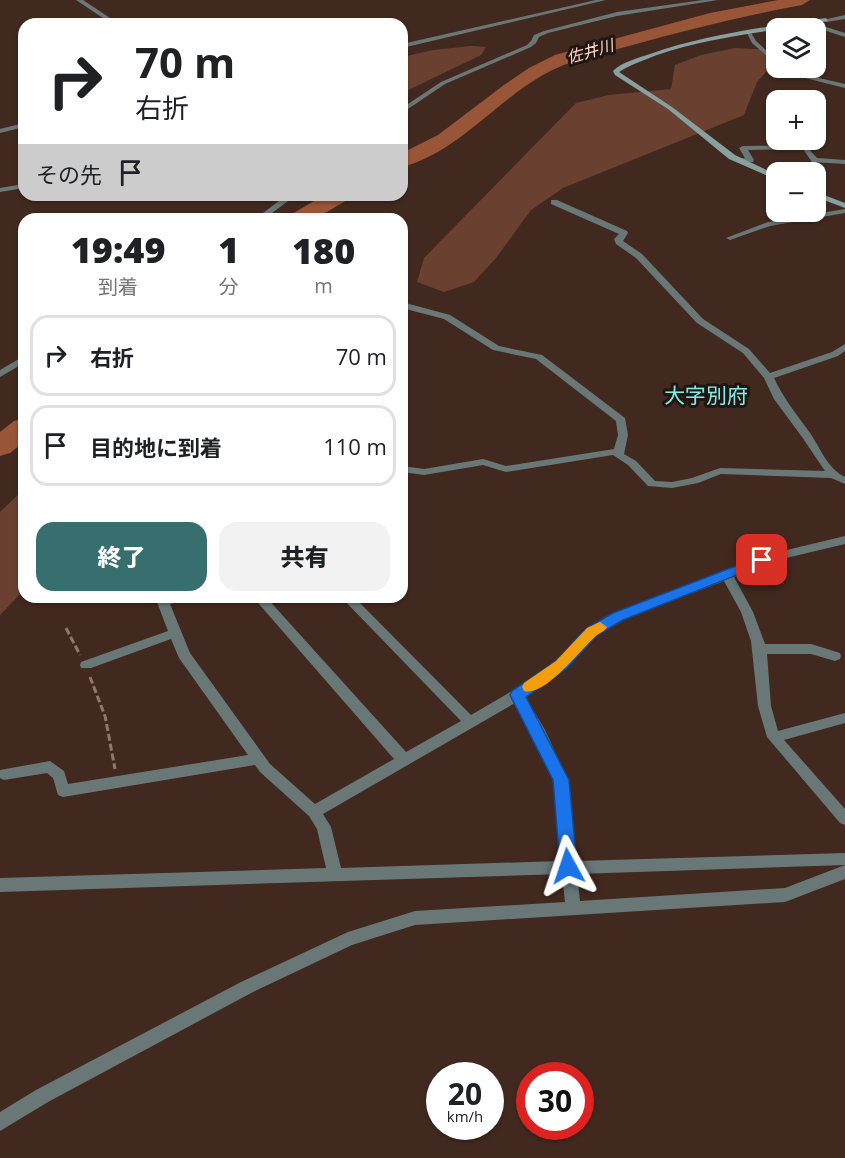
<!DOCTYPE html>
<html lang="ja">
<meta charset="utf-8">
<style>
body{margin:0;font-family:"Open Sans","Noto Sans JP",sans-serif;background:#f2f2f2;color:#202124;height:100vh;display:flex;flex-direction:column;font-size:22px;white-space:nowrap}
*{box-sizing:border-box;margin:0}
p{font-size:20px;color:#757577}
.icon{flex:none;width:33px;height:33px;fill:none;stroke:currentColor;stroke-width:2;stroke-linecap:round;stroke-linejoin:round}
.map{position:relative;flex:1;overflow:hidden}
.panel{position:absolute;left:18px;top:213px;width:390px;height:390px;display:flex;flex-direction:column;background:#fff;border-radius:18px;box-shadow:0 2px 4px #0004}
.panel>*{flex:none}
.top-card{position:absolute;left:18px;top:18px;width:390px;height:183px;border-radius:18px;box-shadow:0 2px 4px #0004;background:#fff;color:#202124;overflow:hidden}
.controls{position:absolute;left:766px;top:18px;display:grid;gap:12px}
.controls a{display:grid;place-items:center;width:60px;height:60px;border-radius:12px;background:#fff;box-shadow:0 2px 4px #0004;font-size:30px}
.speed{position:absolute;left:426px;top:1062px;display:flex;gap:12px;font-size:30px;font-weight:700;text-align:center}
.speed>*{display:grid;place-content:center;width:78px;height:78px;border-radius:50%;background:#fff;box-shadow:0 2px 4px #0004;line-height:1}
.speed small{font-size:15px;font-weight:400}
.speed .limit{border:9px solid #d22;background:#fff;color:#111}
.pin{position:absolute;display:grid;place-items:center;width:51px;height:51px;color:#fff;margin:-26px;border-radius:12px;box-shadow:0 3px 9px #0006}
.me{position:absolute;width:66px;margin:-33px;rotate:355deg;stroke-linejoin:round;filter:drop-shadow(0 0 4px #0008)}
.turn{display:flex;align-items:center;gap:21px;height:126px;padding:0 18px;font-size:27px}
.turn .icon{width:78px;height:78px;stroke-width:2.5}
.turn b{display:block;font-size:42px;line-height:51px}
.then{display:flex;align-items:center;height:57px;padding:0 18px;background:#0003;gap:12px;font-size:22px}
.eta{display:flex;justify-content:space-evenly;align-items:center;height:102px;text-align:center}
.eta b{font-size:36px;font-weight:800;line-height:42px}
.button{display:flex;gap:12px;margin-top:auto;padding:12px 18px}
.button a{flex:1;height:69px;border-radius:18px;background:#376e6e;color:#fff;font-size:24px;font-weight:800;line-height:69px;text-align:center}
.button a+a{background:#f2f2f2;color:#202124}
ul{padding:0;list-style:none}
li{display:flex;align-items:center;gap:18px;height:81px;margin:0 12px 9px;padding:0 6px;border:3px solid #e0e0e0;border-radius:18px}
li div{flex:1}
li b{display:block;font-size:22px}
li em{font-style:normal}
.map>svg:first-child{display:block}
.green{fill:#6a4130}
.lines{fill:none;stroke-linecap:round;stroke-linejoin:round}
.river{fill:#995537;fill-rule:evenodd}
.path{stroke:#8d776e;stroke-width:3;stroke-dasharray:7 3;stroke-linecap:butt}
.street{fill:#697877;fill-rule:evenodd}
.secondary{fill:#88a1a0;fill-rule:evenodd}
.route{fill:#1a73e8;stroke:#114b97;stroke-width:1.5}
.slow{fill:#f59e0b}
.labels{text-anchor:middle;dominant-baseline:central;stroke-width:6;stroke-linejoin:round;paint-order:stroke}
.far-water-label{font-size:16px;font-style:italic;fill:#ffd5c4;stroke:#201510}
.quarter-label{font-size:21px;fill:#81ede9;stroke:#201510}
</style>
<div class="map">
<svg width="845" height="1158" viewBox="0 0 845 1158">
<rect width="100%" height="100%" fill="#42291f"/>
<g class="green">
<path d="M471 46 486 47 481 55 402 93V57L433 50Z"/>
<path d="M735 48 772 50 777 53V60L757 82 744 115 563 188 531 210 496 258 474 282 444 292 417 282 424 258 576 103 609 95 671 89 675 65 701 55Z"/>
<path d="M24 489V590L0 615V512Z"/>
</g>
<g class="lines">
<g class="river">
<path d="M778 0H810L802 5C743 16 686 30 629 46 599 54 569 60 543 75 495 102 457 153 402 167V153L438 135 504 85 529 68 555 55 710 13Z"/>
<path d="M324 195H350L347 200 315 219H289L292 214Z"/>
<path d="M24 418V442L10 453 0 456V432L14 421Z"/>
</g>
<g class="path">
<path d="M66 628 80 655"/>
<path d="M90 677 105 716 115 769"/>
</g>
<g class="street">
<path d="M76 0H83L119 24H112Z"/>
<path d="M596 0H606L402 48V44Z"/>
<path d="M703 0H718L617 16 548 33 539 37 536 43 531 47 445 84 402 113V108L441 82 527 45 531 41 534 35 544 31 617 12Z"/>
<path d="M845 15V19L826 22 823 20Z"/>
<path d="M807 21 845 33V37L805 24Z"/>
<path d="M746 31H750L756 41 777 60V65L752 43Z"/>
<path d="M779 68H786L797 73 845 84V88L793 75Z"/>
<path d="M24 123V127L0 133V129Z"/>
<path d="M805 145 817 158 845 160V164L812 162 803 149 748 150 754 160 753 162H738L734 160 745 158 739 148 743 146Z"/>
<path d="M24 184V188L0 192V188Z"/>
<path d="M287 195H296L264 219H255Z"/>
<path d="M551 200H557L627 231 628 233 623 241 642 254 703 319 749 349 770 373 832 352 845 344V351L838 356 774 378C784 399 797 415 810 433 821 449 827 468 845 477V484L831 478 721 474 698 483 672 488 648 486 628 465 613 455 506 472 483 465 424 475 402 472V466L424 469 483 459 506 466 614 449 618 435 616 421 536 359 493 350 444 319 402 308V302L450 315 499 346 542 355 625 418 628 435 624 454 636 461 655 481 672 482 692 478 720 468 825 471 802 437 774 399 764 378 743 353 697 323 636 258 616 244 614 239 619 234 551 204Z"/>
<path d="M845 209V213L770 226 730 240 726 238 768 222Z"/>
<path d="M24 356V363L0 377V370Z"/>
<path d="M845 536V544L765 563 734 577 753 612 765 644H811L840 653 841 656 840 659 835 661 811 654H767L771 706 778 731 845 713V723L784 740 845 809V825L840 823 767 737 758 706 751 641 741 612 724 581 622 620 596 635 567 667 525 696 545 730 568 780 576 861 845 853V879L785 902 415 925 352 945 253 992 48 1102 0 1131V1112L36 1090 241 982 348 932 415 911 565 902 562 874 0 892V878L326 868 317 829 309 816 260 772 255 765 63 797 58 795 53 778 47 773 4 780 0 778V770L50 761 64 771 68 784 248 755 179 658 171 639 91 668H81L80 665 81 662 168 631 155 597H189L187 600 170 604 190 653 270 764 315 804 394 759 253 597H266L406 752 461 721 341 597H354L471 715 512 691 557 661 588 629 614 614 758 557ZM515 703 532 732 554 780 561 861 341 868 331 827 323 814ZM845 865 785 888 580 901 577 874Z"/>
</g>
<g class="secondary">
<path d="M826 18 828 21C771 32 713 36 657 55 645 60 631 64 619 72L672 107 735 155 777 175V180L729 159 668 109 615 75 613 71C622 62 638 58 650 54 707 34 767 27 826 18Z"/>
<path d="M816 192 845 203V208L816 197Z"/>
</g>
</g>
<path class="route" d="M762 556 769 560 767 563 623 620 597 635 567 668 526 697 569 780 577 866 574 872 568 874 562 872 560 866 553 780 510 695 512 691 556 661 587 628 613 613Z"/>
<path class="slow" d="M600 622 607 627C604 632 601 632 597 635 581 648 546 697 524 691L522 687 524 683 556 661 587 628Z"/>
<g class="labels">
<g class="far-water-label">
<text transform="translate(590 51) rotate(-16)">佐井川</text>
</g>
<g class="quarter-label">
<text x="706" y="395">大字別府</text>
</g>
</g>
</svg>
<div class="controls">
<a><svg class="icon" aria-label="layers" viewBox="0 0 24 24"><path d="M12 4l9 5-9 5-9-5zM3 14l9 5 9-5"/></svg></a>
<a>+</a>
<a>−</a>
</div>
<div class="speed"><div>20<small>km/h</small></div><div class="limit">30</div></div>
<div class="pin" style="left:762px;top:560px;background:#d93025"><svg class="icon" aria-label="arrive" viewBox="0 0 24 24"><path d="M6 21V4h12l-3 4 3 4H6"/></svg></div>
<svg class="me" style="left:568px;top:866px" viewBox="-20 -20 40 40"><path d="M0-17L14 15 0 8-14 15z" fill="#1a73e8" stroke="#fff" stroke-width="4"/></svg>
<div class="top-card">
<div class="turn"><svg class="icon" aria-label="right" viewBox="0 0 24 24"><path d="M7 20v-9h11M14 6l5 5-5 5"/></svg><div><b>70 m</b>右折</div></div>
<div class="then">その先<svg class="icon" aria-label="arrive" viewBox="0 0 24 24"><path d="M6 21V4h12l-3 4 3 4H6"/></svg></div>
</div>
<section class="panel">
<div class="eta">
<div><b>19:49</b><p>到着</p></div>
<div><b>1</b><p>分</p></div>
<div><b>180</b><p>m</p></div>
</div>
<ul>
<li><svg class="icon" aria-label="right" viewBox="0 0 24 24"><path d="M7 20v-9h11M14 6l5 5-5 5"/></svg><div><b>右折</b></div><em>70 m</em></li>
<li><svg class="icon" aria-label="arrive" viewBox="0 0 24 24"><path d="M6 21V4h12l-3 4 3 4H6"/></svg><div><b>目的地に到着</b></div><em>110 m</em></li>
</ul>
<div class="button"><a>終了</a><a>共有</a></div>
</section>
</div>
